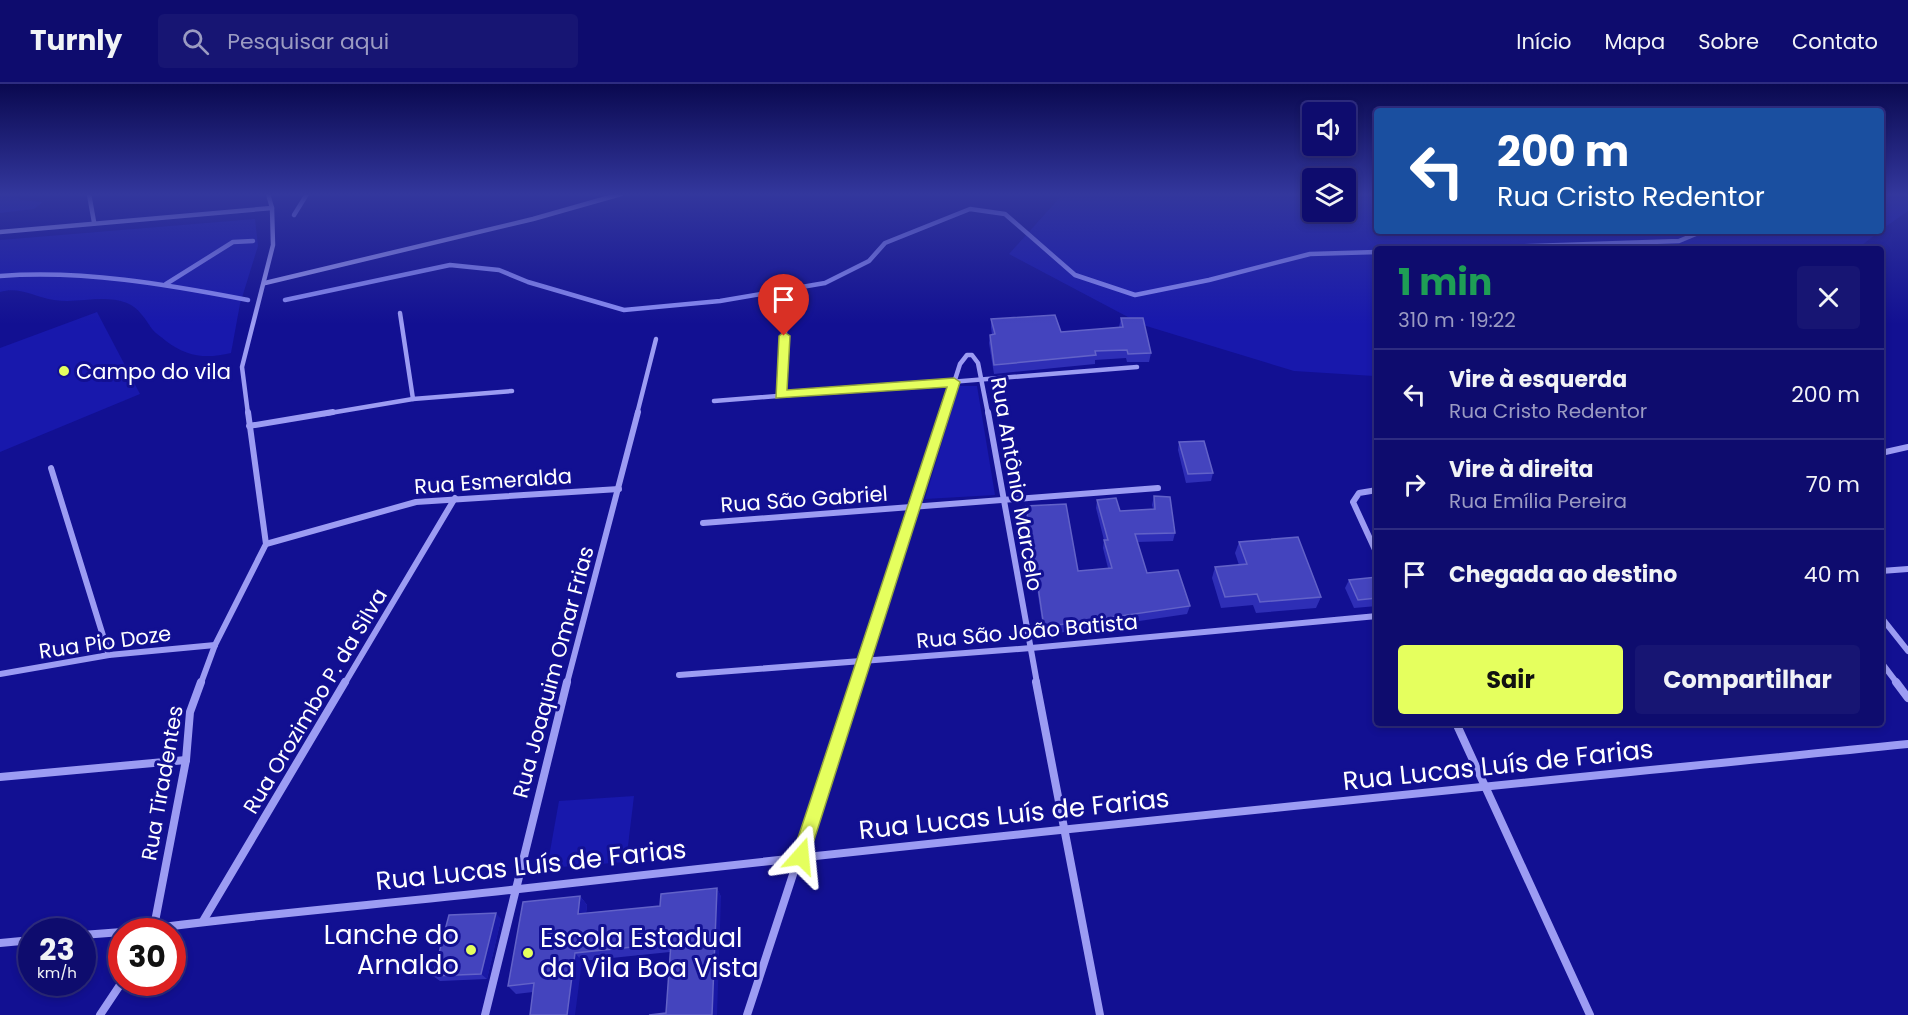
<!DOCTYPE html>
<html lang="pt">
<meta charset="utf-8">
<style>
body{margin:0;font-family:Poppins,sans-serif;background:#171573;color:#f1f3f6;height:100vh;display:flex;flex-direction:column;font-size:22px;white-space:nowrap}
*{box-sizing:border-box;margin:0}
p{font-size:20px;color:#9b9bc2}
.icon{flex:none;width:33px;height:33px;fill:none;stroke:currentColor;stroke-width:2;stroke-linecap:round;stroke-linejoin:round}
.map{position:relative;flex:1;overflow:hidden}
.details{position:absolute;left:1374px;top:162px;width:510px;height:480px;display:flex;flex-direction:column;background:#0e0c6e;border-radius:6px;box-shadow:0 3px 9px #0003,0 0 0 2px #2e2c81}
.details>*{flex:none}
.guide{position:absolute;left:1374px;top:24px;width:510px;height:126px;border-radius:6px;box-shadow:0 3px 9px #0003,0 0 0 2px #2e2c81;background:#1a4fa0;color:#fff;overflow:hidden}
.tools{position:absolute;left:1302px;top:18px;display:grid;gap:12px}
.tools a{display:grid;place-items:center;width:54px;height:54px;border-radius:6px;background:#0e0c6e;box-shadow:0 3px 9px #0003,0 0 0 2px #2e2c81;font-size:30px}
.speed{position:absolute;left:18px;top:834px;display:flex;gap:12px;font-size:30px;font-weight:700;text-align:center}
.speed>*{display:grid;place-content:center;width:78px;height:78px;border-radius:50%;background:#0e0c6e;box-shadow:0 3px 9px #0003,0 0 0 2px #2e2c81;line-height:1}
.speed small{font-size:15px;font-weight:400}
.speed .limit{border:9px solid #d22;background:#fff;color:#111}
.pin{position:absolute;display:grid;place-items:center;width:51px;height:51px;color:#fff;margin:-62px -26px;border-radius:50% 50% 50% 0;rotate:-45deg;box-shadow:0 0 6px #0007}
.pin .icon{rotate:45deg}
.me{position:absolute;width:66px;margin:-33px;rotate:18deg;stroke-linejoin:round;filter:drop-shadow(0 0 4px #0008)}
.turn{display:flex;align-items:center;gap:21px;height:126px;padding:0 24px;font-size:27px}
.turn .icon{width:78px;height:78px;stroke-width:2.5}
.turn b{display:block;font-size:42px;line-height:51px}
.round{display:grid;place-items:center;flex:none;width:63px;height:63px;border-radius:6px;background:#171573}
.summary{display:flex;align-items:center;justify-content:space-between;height:102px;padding:0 24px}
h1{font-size:36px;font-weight:700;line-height:45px;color:#1e9e55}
.action{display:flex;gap:12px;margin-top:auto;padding:12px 24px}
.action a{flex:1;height:69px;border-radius:6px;background:#e5ff5e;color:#111;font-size:24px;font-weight:700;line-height:69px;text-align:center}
.action a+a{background:#171573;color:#f1f3f6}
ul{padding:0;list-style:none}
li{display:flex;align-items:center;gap:18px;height:90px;padding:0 24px;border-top:2px solid #2e2c81}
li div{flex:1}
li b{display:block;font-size:22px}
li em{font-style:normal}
header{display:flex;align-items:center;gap:36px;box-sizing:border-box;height:84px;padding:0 30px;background:#0e0c6e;border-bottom:2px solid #2e2c81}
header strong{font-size:28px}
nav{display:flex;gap:33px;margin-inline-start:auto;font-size:21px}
.search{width:420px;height:54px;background:#171573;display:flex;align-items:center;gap:15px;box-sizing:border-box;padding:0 21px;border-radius:6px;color:#9b9bc2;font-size:22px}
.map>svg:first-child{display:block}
.green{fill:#1818ac}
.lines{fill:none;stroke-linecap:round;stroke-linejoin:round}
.stream{stroke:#8d8ff7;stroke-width:4.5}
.minor-far2{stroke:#9c9cf3;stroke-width:4.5}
.minor-far1{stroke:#9c9cf3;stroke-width:6}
.minor{stroke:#9c9cf3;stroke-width:8}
.wall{fill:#2e2eb6}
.shaded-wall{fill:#1918a5}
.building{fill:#4444be;stroke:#6262c8;stroke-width:1.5}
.route{fill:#e5ff5e;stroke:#95a63d;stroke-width:1.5}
.poi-dot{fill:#e5ff5e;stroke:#121092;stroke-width:2}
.labels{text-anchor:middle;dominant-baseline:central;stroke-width:6;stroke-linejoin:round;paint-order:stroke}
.poi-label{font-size:21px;fill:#fff;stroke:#121092;text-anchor:start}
.street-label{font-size:21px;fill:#fff;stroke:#121092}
.near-street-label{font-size:26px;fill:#fff;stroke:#121092}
.near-poi-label{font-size:26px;fill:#fff;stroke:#121092;text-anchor:end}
</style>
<header>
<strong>Turnly</strong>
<div class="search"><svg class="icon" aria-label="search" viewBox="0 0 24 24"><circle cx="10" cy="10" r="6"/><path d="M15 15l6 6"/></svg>Pesquisar aqui</div>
<nav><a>Início</a><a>Mapa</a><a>Sobre</a><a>Contato</a></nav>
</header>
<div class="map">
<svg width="1908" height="931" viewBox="0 0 1908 931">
<rect width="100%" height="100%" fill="#121092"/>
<g class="green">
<path d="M0 110H15L21 116 43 118 34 125 0 129Z"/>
<path d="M1063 110H1312V128H1346V110H1377V147H1880L1857 165H1377V291L1374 292 1294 287 1143 241 1009 170Z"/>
<path d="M1881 110H1908V127L1881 146Z"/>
<path d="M255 135 258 162 240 220 231 269C206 275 187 273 166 257 162 253 156 250 152 245 146 236 138 223 127 219 102 210 78 220 54 216 35 213 19 202 0 208V156Z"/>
<path d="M97 228 140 310 0 368V264Z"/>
<path d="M959 302H977L995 411 925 415Z"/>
<path d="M634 712 626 778 547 784 559 717Z"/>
</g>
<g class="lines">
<g class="stream">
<path d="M294 131 307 110"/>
<path d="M1440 165 1679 157 1703 147"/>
<path d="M0 192C84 186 165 200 248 216"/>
<path d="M166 200 233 158 253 157"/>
<path d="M285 216 450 181 499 186 528 198 624 226 720 217 825 199 869 177 885 159 970 125 1005 130 1075 191 1135 211 1209 196 1310 170 1377 168"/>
</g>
<g class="minor-far2">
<path d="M89 110 94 138"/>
<path d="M0 148 272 124"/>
<path d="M265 199 533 135 621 110"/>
<path d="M400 229 413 315"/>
<path d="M781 311 786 232"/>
<path d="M714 317 1137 283"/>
<path d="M248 330 242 283 273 161 272 124 268 110"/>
<path d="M324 330 413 315 512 307"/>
<path d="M637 330 656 255"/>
<path d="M944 330 960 280 967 271H972L978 279 988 330"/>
</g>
<g class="minor-far1">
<path d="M988 328 1037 599"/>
<path d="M249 342 333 328"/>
<path d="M1881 369 1908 363"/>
<path d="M51 384 109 571"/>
<path d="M1377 406 1359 409 1353 418 1377 470"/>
<path d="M703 439 1158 404"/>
<path d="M266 460 416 418 619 405"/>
<path d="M1881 487 1908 485"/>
<path d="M1881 533 1908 567"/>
<path d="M1881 578 1897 599"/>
<path d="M0 590 109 571 215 561"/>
<path d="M679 591 1031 564 1377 532"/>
<path d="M201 599 215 561 266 460 248 328"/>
<path d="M345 599 455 414"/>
<path d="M567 599 638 328"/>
<path d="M855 599 944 328"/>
</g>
<g class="minor">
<path d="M1036 598 1100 931"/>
<path d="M1896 598 1908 614"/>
<path d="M1456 639 1590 931"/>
<path d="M0 693 186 676"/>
<path d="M203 837 345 598"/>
<path d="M125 848C256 830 388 820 519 805 982 752 1445 707 1908 660"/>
<path d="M153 848 186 676 190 628 201 598"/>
<path d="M82 851 122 848"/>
<path d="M0 859 32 856"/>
<path d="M100 931 122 898"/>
<path d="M485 931 567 598"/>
<path d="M747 931 856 598"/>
</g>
</g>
<g class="wall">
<path d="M1121 234 1151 269 1149 278H1127L1126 274 1095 276V280L994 290 989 259 990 251H992L991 243V235L1061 248 1119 243Z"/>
<path d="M1179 358 1213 389 1211 397 1186 399 1178 366Z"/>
<path d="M1154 412 1175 449 1173 457 1137 458 1147 489 1190 522 1187 530 1044 551 1026 430V422L1078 487 1108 484 1103 464 1104 456 1096 424 1097 416 1120 427 1153 425 1152 421Z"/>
<path d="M1239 458 1321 513 1316 524 1256 529 1253 521 1221 524 1212 494 1215 483 1239 481 1235 469Z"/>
<path d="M1377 493V522L1354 524 1345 504 1349 496Z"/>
<path d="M717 804 721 813 666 929 670 868 582 877 533 908 516 910 508 902 580 812 587 821 586 829 660 822Z"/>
<path d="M501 835 487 895 440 897 433 892Z"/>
</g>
<g class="shaded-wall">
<path d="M717 804 721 813 717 931H712Z"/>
<path d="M580 812 587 821 585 839 578 830Z"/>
<path d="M496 829 501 835 487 895 481 890Z"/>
<path d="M575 869 582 877 575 931H567Z"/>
</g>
<g class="building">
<path d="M1055 231 1061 248 1123 243 1121 234H1143L1151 269 1128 270 1127 266 1095 267 1096 271 994 281 990 251 995 250 991 235Z"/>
<path d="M1204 357 1213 389 1188 390 1179 358Z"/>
<path d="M1154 412 1170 413 1175 449 1135 450 1147 489 1178 486 1190 522 1044 543 1026 422 1066 420 1078 487 1112 484 1104 456H1108L1097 416 1116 414 1120 427 1155 425Z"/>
<path d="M1298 453 1321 513 1260 518 1257 510 1225 513 1215 483 1247 480 1239 458Z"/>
<path d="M1377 493V514L1358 516 1349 496Z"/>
<path d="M717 804 712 931H649L666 929 671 859 575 869 567 931H530L534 899 508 902 523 818 580 812 578 830 660 822 661 810Z"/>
<path d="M496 829 481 890 433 892 449 831Z"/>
</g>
<linearGradient id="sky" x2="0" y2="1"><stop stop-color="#0a0950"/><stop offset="0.46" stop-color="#33379d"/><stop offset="1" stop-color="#33379d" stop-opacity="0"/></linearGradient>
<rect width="1908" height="240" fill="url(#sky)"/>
<path class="route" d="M784 248 790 252 787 306 954 294 960 298 809 772 807 778 801 780 795 778 792 772 947 303 776 314 779 252Z"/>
<g class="poi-dot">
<circle cx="64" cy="287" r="6"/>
<circle cx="471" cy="866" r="6"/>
<circle cx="528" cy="869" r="6"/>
</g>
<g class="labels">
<g class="poi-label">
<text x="76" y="287">Campo do vila</text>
</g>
<g class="street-label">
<text transform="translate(493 397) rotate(-4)">Rua Esmeralda</text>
<text transform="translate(1017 400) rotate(80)">Rua Antônio Marcelo</text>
<text transform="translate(804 415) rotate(-4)">Rua São Gabriel</text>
<text transform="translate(1027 547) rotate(-5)">Rua São João Batista</text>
<text transform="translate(105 558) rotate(-8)">Rua Pio Doze</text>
<text transform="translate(553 588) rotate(-75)">Rua Joaquim Omar Frias</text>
<text transform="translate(315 617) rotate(-59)">Rua Orozimbo P. da Silva</text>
<text transform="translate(162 699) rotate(-80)">Rua Tiradentes</text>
</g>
<g class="near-street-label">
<text transform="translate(1498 681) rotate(-6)">Rua Lucas Luís de Farias</text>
<text transform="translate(1014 730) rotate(-6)">Rua Lucas Luís de Farias</text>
<text transform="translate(531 781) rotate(-6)">Rua Lucas Luís de Farias</text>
</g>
<g class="near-poi-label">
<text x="459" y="851">Lanche do<tspan x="459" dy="30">Arnaldo</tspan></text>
<text x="540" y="854" text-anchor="start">Escola Estadual<tspan x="540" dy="30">da Vila Boa Vista</tspan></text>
</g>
</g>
</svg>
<div class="tools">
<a><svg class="icon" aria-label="sound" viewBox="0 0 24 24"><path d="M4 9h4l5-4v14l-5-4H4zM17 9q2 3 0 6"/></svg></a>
<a><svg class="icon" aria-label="layers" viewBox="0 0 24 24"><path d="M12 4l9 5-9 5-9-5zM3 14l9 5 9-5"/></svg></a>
</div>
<div class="speed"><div>23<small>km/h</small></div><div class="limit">30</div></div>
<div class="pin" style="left:784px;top:252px;background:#d93025"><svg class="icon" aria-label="arrive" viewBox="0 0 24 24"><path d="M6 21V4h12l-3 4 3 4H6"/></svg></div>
<svg class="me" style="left:801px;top:772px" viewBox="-20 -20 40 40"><path d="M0-17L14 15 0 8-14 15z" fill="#e5ff5e" stroke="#fff" stroke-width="4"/></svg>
<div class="guide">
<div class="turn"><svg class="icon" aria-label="left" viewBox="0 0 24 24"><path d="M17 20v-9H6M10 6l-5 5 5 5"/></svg><div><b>200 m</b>Rua Cristo Redentor</div></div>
</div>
<section class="details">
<div class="summary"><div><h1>1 min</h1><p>310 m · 19:22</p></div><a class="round"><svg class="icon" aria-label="close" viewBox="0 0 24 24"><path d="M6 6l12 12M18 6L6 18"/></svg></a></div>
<ul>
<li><svg class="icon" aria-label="left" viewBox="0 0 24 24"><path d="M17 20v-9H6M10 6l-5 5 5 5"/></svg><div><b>Vire à esquerda</b><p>Rua Cristo Redentor</p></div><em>200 m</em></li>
<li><svg class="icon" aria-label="right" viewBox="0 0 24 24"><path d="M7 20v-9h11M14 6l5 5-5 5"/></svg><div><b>Vire à direita</b><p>Rua Emília Pereira</p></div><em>70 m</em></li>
<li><svg class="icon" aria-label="arrive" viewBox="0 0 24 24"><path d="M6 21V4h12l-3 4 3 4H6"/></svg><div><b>Chegada ao destino</b></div><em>40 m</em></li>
</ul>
<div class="action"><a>Sair</a><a>Compartilhar</a></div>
</section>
</div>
